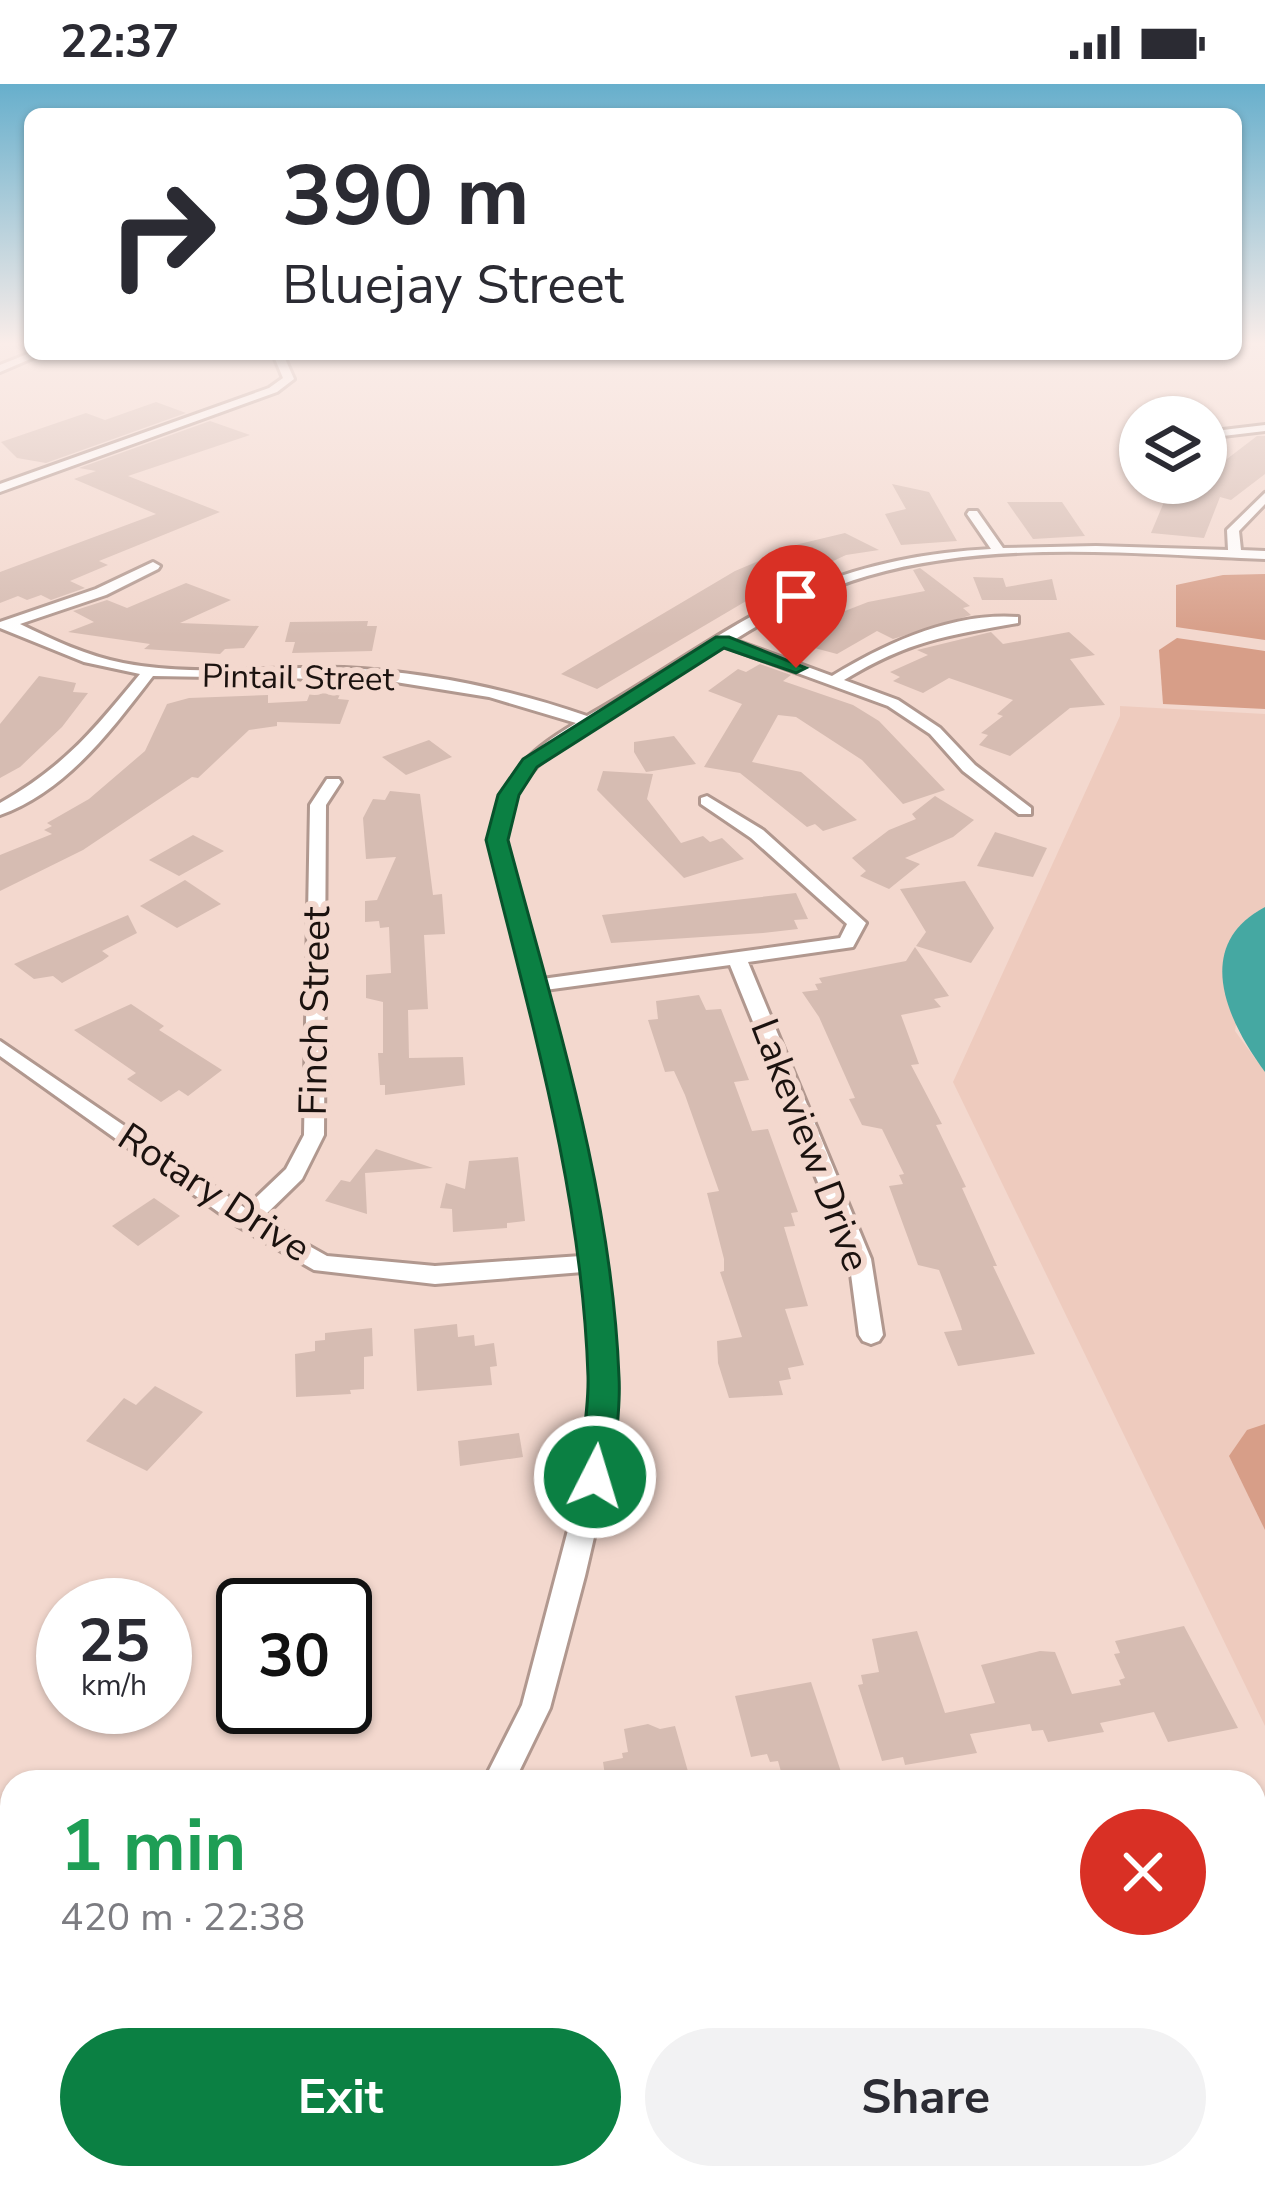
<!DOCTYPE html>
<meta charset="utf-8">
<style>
body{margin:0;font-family:"Nunito Sans",sans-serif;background:#f2f2f3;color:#2b2b33;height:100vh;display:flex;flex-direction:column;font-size:45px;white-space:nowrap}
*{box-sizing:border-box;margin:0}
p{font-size:39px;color:#7c7c81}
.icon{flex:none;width:66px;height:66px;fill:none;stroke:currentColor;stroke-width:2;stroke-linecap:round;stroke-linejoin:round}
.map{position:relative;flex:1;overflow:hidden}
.side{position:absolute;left:0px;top:1686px;width:1266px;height:420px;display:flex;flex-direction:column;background:#fff;border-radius:36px 36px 0 0;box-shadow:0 3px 9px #0004}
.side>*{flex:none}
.hud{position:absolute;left:24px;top:24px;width:1218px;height:252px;border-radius:18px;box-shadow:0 3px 9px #0004;background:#fff;color:#2b2b33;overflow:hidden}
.buttons{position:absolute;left:1119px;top:312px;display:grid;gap:24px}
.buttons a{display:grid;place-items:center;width:108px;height:108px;border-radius:50%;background:#fff;box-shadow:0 3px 9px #0004;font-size:60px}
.speed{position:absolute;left:36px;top:1494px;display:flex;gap:24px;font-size:60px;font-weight:700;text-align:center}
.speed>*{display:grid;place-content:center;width:156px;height:156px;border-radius:50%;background:#fff;box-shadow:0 3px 9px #0004;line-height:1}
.speed small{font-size:30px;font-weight:400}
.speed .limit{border:6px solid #111;border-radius:18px;background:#fff;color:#111}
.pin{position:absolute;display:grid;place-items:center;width:102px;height:102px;color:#fff;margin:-123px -51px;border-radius:50% 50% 50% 0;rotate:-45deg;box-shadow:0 0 12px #0007}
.pin .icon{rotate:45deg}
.me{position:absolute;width:132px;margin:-66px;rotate:5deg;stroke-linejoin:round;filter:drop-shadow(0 0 9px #0008)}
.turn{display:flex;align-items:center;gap:42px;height:252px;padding:0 60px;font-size:54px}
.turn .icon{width:156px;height:156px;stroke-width:2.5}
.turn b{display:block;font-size:84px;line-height:102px}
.round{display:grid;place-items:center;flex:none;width:126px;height:126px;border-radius:63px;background:#f2f2f3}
.summary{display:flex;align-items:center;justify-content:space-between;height:204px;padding:0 60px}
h1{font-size:72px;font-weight:700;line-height:90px;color:#1e9e55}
.action{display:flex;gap:24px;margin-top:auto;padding:24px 60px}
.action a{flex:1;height:138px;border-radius:72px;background:#0b8043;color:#fff;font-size:48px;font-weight:700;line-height:138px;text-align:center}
.action a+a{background:#f2f2f3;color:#2b2b33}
.status{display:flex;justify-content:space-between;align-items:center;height:84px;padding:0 60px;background:#fff;direction:ltr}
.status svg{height:33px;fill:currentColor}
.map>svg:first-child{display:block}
.built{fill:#eecbbe}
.green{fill:#d79e88}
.water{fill:#45a8a2}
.building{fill:#d6bcb2}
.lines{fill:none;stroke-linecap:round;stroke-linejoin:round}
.street-casing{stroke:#b1988f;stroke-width:6}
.street{fill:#fff;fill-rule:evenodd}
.route{fill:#0b8043;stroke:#07532c;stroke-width:3}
.labels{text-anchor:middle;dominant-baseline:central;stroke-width:12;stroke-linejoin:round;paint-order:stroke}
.far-street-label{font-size:33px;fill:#1b120f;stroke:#f3d8ce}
.street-label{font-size:39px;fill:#1b120f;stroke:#f3d8ce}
</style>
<div class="status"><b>22:37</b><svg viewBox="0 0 49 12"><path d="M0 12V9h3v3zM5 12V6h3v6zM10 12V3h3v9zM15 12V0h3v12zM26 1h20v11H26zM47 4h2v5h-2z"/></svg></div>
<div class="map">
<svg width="1265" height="2106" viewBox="0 0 1265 2106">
<rect width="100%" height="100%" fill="#f3d8ce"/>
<path class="built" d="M1120 622 1265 630V823L1253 830 1235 947 1265 988V1642L953 998 1120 632Z"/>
<g class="green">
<path d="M1265 490V556L1176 543V501L1223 491Z"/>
<path d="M1177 554 1265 567V625L1163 620 1159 566Z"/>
<path d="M1265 1340V1446L1229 1372 1247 1346Z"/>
</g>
<path class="water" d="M1265 823V988C1228 938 1191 862 1265 823Z"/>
<g class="building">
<path d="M156 318 186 329 46 379 17 374 1 358 86 329 105 336Z"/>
<path d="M210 337 250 351 128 392 220 428 99 477 108 481 70 497 85 504 51 516 41 511 27 516 18 512 0 519V488L156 430 74 395 96 387 79 384Z"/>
<path d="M1257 352H1265V390L1231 416 1220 413 1204 454 1151 449 1164 418 1175 420 1195 399H1206V391Z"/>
<path d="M892 400 929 408 957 457 901 461 885 430 906 425Z"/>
<path d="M1007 418H1062L1085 452 1033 455Z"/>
<path d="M845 449 879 466 846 471 805 490 797 487 597 605 561 590 735 487 799 460Z"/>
<path d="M920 484 970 522 963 524 971 531 893 555 877 547 837 570 792 558 831 536 827 534 868 518 925 507 913 486Z"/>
<path d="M973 493 1003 494 1006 503 1052 495 1057 516H982Z"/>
<path d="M186 499 231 516 180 539 259 542 244 564 225 565 220 570 144 565 150 560 68 548 94 538 73 527 107 516 127 524Z"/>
<path d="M368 537 367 542H377L372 567 292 569 295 558H285L290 538Z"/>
<path d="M991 548 1003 560 1069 548 1095 571 1070 575 1105 621 1070 624 1010 672 979 661 988 651 981 649 1003 632 997 630 1013 616 949 594 923 609 893 597 900 593 890 588 928 571 917 566Z"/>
<path d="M760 580 791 591 783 597 853 621 879 637 945 706 903 720 862 676 796 633 778 631 752 678 801 688 857 736 823 747 815 740 807 743 740 689 704 683 742 620 708 607 738 585 746 588Z"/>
<path d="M39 592 76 599 73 608 88 609 62 643 20 683 0 694V640Z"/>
<path d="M310 609 340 610 338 615 349 616 340 640 277 638V642L249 646 198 694 192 693 83 766 0 807V771L52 750 44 746 52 742 47 739 89 715 145 667 167 620 189 614 268 611V619L307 617Z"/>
<path d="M674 652 696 680 646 688 634 668V658Z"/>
<path d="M429 656 452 673 406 691 382 673Z"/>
<path d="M603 687 653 690 647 715 681 759 703 752 710 758 722 754 744 775 684 794 597 706Z"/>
<path d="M390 707 420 710 433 811 442 810 445 850 424 851 428 925 408 926 409 974 463 973 465 1001 385 1011V1001H380L378 969H383V918L366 914V891L391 889 389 843 380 844 379 837 365 838V817L377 816 396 773 366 775 363 734 373 715 385 716Z"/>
<path d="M935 712 974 736 953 753 905 774 920 780 889 805 860 792 866 787 852 774 889 746 916 735 912 730Z"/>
<path d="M995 748 1047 764 1033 793 977 782Z"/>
<path d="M193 751 224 767 179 792 149 776Z"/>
<path d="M185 796 221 820 177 844 140 822Z"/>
<path d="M965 797 994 844 971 879 916 862 926 848 900 805Z"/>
<path d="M796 809 808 835 794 836 798 845 763 849 611 859 602 831Z"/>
<path d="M128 831 137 849 102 867 109 872 102 877 62 899 53 892 34 895 14 880Z"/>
<path d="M915 863 949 912 934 915 941 923 901 931 919 980 911 981 942 1040 936 1041 966 1103 962 1104 997 1182H993L1035 1270 958 1282 944 1248 962 1246 960 1239 939 1186 918 1181 889 1102 903 1100 899 1091 904 1090 882 1045 862 1041 849 1015 855 1014 819 933 802 908 818 906 815 900 822 899 819 894 906 877Z"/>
<path d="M699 911 706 926 721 925 749 996 734 998 752 1047 768 1045 798 1128 791 1129 795 1142 784 1143 808 1222 785 1225 804 1281 788 1284 791 1295 779 1297 783 1311 729 1314 718 1279 717 1257 742 1253 720 1188 724 1187V1175L707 1109 719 1107 685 1011 674 987 665 988 648 936 658 935 656 917Z"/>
<path d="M131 920 164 942 159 946 222 986 188 1012 179 1006 161 1018 127 995 136 989 74 946Z"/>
<path d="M376 1065 433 1084 365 1089 367 1130 325 1117 341 1096 350 1098Z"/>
<path d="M518 1073 525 1137 507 1139V1144L453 1148 452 1125 440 1124 446 1099 465 1105 469 1077Z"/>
<path d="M154 1114 180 1132 138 1162 112 1142Z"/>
<path d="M457 1240 458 1253 474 1251 475 1262 494 1259 497 1282 490 1283 492 1301 417 1307 414 1245Z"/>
<path d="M372 1244 373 1272 364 1273V1305L350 1306 351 1310 296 1313 295 1270 315 1267V1257L325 1256V1249Z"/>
<path d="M155 1302 203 1328 147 1387 86 1357 124 1314 136 1321Z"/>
<path d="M519 1349 523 1373 460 1382 458 1357Z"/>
<path d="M1184 1542 1238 1644 1168 1658 1154 1628 1100 1639 1104 1648 1048 1658 1043 1646 1032 1647 1030 1640 970 1650 977 1669 905 1681 903 1673 882 1677 858 1601 863 1600 861 1591 879 1588 872 1555 917 1547 945 1629 995 1619 981 1581 1040 1567 1055 1568 1072 1610 1121 1601 1119 1596 1125 1594 1114 1570 1120 1569 1115 1557Z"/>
<path d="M811 1598 841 1688 784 1698 778 1677 770 1678 767 1670 751 1673 735 1612Z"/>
<path d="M648 1640 660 1645 675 1642 691 1698H606L603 1678 623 1674 622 1669 628 1668 624 1645Z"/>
</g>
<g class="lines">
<g class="street-casing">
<g id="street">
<path d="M30 269 42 270 0 288V281Z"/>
<path d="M273 270H283L294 295 277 308 0 408V400L269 304 283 294Z"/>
<path d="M1265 341V347L1206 354V348Z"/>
<path d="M1265 409V420L1239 447 1241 466 1265 467V475C1135 470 994 455 867 492 819 506 776 530 734 556L832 592C886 559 953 528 1018 533V539C945 552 910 556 844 596L898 616 940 644 975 681 1031 724V730H1019L963 687 930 650 888 622 724 562 572 654 537 682 525 696 516 712 505 756 542 895 840 854 847 840 751 754 701 720V714L707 712 763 746 866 839 853 863 748 878 871 1175 883 1251 879 1257 871 1260 863 1257 859 1251 849 1175 730 881 545 906 582 1050 605 1179 616 1297 608 1393 585 1492 550 1624 514 1698H483L522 1621 582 1393 592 1297 583 1188 435 1200 314 1186 238 1142 0 972V957L245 1124 286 1085 304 1051 310 721 327 695H339L341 698 326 721 324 1051 302 1095 261 1135 327 1172 435 1182 581 1172 562 1050 489 756C505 693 519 673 576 639L489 613 383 596 153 592C111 646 67 707 0 731V719C64 683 94 646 140 590L84 578 0 544V538L96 505 153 478 160 482 158 485 106 511 20 540C53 556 87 572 123 579 195 593 271 582 344 584 426 588 509 605 587 632 661 591 732 536 811 503 867 480 930 468 991 465L967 430 969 427H977L1003 464 1096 462 1228 466 1227 446Z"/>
<path d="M273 2094H309L306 2106H270Z"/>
</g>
</g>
<use href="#street" class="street"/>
</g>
<linearGradient id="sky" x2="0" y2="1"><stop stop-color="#67afcc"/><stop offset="0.47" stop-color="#faede9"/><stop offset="1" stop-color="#faede9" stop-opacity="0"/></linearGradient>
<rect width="1265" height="552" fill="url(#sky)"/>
<path class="route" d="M716 553H729L806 584 796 589 724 564 537 683 519 711 508 756C555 932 612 1109 619 1293 621 1325 615 1360 612 1393L607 1403 595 1407 583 1403 578 1393C582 1360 589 1325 588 1292 582 1109 530 933 486 756L498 711 523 675Z"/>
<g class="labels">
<g class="far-street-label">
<text transform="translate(298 594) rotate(1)">Pintail Street</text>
</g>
<g class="street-label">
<text transform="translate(315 927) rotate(-89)">Finch Street</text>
<text transform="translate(810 1061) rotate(69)">Lakeview Drive</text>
<text transform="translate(214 1109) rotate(33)">Rotary Drive</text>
</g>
</g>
</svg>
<div class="buttons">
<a><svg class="icon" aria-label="layers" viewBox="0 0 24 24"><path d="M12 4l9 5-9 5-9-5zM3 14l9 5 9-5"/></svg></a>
</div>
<div class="speed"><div>25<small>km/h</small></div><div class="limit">30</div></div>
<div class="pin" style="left:796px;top:584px;background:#d93025"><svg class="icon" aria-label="arrive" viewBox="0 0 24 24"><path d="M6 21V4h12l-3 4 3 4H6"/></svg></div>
<svg class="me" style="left:595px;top:1393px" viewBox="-20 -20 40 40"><circle r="17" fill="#0b8043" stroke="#fff" stroke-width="3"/><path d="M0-11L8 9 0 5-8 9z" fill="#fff"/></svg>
<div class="hud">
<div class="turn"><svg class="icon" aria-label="right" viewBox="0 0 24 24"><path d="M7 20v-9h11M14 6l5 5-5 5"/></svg><div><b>390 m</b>Bluejay Street</div></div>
</div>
<section class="side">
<div class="summary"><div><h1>1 min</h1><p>420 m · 22:38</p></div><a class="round" style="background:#d93025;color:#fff"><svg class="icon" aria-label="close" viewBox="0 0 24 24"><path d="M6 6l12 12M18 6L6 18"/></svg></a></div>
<div class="action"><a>Exit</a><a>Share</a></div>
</section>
</div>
